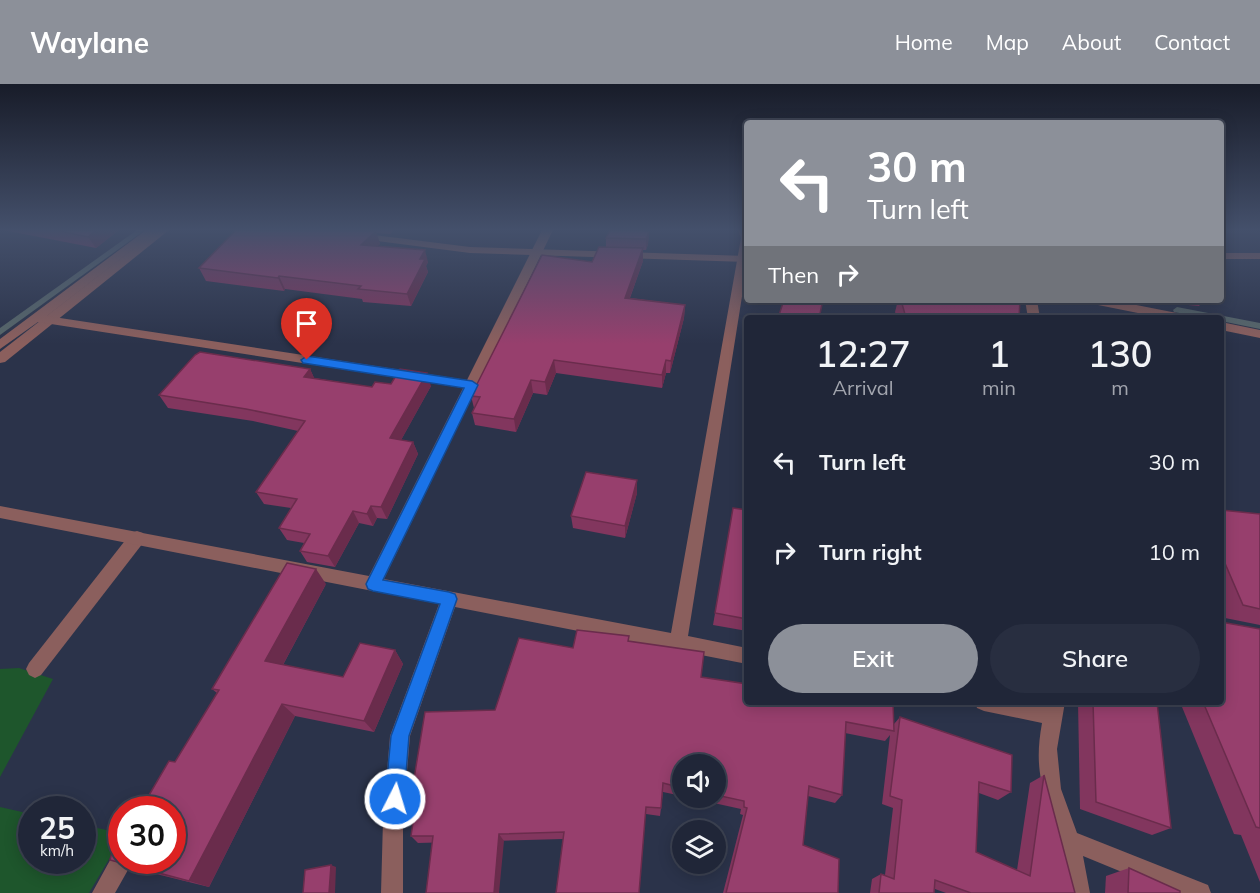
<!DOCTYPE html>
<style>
body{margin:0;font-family:Mulish,sans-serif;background:#282e40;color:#f1f3f6;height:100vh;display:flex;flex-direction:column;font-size:22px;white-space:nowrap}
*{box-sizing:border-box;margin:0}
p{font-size:20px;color:#a2a5ae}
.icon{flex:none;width:33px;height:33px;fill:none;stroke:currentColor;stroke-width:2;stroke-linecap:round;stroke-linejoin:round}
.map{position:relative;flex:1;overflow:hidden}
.drawer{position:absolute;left:744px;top:231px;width:480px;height:390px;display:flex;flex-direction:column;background:#202638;border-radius:6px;box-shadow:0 3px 15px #0003,0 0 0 2px #3d4353}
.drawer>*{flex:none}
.top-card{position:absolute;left:744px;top:36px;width:480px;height:183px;border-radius:6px;box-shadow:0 3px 15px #0003,0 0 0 2px #3d4353;background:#8c9099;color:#fff;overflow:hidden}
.controls{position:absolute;left:672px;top:670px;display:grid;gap:12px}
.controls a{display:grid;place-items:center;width:54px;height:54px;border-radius:50%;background:#202638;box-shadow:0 3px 15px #0003,0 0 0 2px #3d4353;font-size:30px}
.speed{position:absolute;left:18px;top:712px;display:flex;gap:12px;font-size:30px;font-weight:700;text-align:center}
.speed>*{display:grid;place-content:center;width:78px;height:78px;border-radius:50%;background:#202638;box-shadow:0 3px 15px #0003,0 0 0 2px #3d4353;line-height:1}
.speed small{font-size:15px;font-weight:400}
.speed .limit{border:9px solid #d22;background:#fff;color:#111}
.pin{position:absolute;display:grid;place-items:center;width:51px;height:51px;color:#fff;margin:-62px -26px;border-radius:50% 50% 50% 0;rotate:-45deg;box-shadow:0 0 6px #0007}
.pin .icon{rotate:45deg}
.me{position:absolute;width:66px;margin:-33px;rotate:5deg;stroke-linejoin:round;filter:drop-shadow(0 0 4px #0008)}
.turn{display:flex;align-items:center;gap:21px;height:126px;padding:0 24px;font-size:27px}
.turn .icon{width:78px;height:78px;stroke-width:2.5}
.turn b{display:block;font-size:42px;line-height:51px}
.then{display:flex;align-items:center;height:57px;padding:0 24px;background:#0003;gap:12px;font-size:22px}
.eta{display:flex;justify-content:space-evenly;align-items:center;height:102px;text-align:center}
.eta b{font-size:36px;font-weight:600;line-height:42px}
.primary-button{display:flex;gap:12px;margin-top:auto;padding:12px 24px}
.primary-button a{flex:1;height:69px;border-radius:36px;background:#8c9099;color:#fff;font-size:24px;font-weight:600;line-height:69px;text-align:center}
.primary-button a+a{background:#282e40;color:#f1f3f6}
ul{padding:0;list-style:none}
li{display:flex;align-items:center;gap:18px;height:90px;padding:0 24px}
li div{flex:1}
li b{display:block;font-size:22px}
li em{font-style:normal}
header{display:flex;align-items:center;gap:36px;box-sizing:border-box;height:84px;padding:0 30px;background:#8c9099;color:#fff}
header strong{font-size:28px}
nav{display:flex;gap:33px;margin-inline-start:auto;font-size:21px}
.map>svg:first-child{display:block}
.green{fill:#1e562c}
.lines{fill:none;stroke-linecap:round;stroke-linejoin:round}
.stream{fill:#576669;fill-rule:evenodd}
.service{fill:#8b5f5d;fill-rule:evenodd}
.pedestrian{fill:#8b5f5d;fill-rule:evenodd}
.minor{fill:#8b5f5d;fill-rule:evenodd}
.tertiary{fill:#8b5f5d;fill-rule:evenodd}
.wall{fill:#82365e}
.shaded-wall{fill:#6a2c4c}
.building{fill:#973f6d;stroke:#6a2c4c;stroke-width:1.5}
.route{fill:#1a73e8;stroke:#114b97;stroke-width:1.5}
</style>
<header>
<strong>Waylane</strong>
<nav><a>Home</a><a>Map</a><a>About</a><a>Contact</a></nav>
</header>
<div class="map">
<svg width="1260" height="809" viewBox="0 0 1260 809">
<rect width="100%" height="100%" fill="#2b334a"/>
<g class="green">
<path d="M19 584 53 595 0 693V585Z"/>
<path d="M0 723 31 730 32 777H82L83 741 121 749V755L89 809H0Z"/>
</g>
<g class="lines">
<g class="stream">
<path d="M137 146H145L0 251V244Z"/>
<path d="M1177 223 1260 239V245L1221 237V234H1205L1174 228 1173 226Z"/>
</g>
<path class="service" d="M137 447 143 449 145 454 143 459 41 591 35 594 29 591 26 585 29 579 131 449Z"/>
<path class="pedestrian" d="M157 146H169L5 278 0 279V268Z"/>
<g class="minor">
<path d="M146 146H158L47 232 467 296 542 146H553L384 495 671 549 741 154 738 146H747V181L688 552 747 564V580L455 523 410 652 403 736V809H381L383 736 390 652 439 520 0 434V422L369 492 463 304 38 238 0 265V255Z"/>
<path d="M1025 216H1037L1040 234H1028Z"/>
<path d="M1087 216H1111L1182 230 1188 234H1163L1093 220Z"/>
<path d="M1221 238 1260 246V254L1221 246Z"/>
<path d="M975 618H1030L1046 621 1047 618H1065L1057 665 1061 705 1077 749 1208 801 1211 809H1173L1083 772 1090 809H1068C1065 791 1063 771 1058 753 1044 708 1033 688 1042 639L984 627 977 624Z"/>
<path d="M122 767V777H133L115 809H92L114 769Z"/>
</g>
<g class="tertiary">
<path d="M358 149 470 163 747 172V178L470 169 354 154 353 152Z"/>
<rect x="1221" y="169" width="39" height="6"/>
</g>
</g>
<g class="wall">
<path d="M3 146H119L96 164Z"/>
<path d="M313 146H394L390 150 376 149 380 160 377 162 428 178 426 182 428 188 411 222 363 218 362 215 285 205 284 207 206 197 199 184Z"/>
<path d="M649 148 648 160 646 166H643V177L630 214 685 221 684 234 670 289H666L662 304 556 289 547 311 533 309 516 348 475 341 472 329 474 324 471 312 606 163V154Z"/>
<path d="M898 216H1020L1019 234H894L897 233 895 228Z"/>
<path d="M1150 216H1204L1199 222 1166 219Z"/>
<path d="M310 285 314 294 372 303 391 300 431 302 401 356 413 358 418 370 387 435 377 434 373 442 359 439 335 483 307 478 300 467 304 459 287 456 279 444 291 424 264 420 256 408 298 347 253 337 168 324 159 311Z"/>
<path d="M747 286V307L744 306Z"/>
<path d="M637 409 625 454 573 444 571 432Z"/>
<path d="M747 426V547L713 541 731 437Z"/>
<path d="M1221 426 1260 430V541L1225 534 1221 523Z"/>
<path d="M326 500 283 581 343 593 395 566 403 580 374 648 295 632 209 803 132 784 110 776 145 718 175 678 217 609 212 605Z"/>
<path d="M1260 545V798L1241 751 1234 750 1180 618H1221Z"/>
<path d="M629 552V557L701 593 894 640 900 633 1011 708 998 716 979 709 976 768 1017 786 1030 699 1044 691 1075 809H946L935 805 934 809H870L872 795 881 790 885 791 893 724 882 720 890 651 885 657 845 649 842 711 835 719 808 712 803 761 838 809H723L743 731 740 730 741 725 691 714H716V681H682V712L663 708 660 732 646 730 563 755 418 759 411 752 415 724 410 719 495 626 573 564Z"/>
<path d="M1078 618H1157L1171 744 1152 751 1080 725Z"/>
<path d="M1129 784 1180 809H1105L1106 792Z"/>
</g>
<g class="shaded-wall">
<path d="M96 146H119L96 164 88 153Z"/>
<path d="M376 147 380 160 365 174 361 161Z"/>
<path d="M649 148 648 160 646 166V155Z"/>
<path d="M643 164V177L625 227V214Z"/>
<path d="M425 166 428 178 426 182 428 188 411 222 407 210 420 175Z"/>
<path d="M279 192 285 205 284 207 278 194Z"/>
<path d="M685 221 684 234 670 289 671 277Z"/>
<path d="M554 276 556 289 547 311 545 298Z"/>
<path d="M666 276V289L662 304V291Z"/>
<path d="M310 285 316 298 304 293Z"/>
<path d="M427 289 431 302 395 367 390 354Z"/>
<path d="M531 296 533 309 516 348 514 335Z"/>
<path d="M413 358 418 370 387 435 381 423Z"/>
<path d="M637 396V409L625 454V442Z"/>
<path d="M371 422 377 434 373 442 367 430Z"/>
<path d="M353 427 359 439 335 483 328 472Z"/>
<path d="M316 485 326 500 278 590 265 577Z"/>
<path d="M395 566 403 580 374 648 364 637Z"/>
<path d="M282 620 295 632 209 803 189 797Z"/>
<path d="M499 750 504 757 499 809H494Z"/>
<path d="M331 781 336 783 335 809H329Z"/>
</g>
<g class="building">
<path d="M55 146H96L88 153Z"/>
<path d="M236 146 376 147 361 161 425 166 420 175H425L407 210 358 205 361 202 279 192 278 194 199 184Z"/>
<path d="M610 146H640L649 148 646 155 606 154Z"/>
<path d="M599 163 643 164 625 214 685 221 671 277 666 276 662 291 554 276 545 298 531 296 514 335 472 329 480 313 471 312 542 171 592 178Z"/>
<path d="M784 216H823L819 234H778Z"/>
<path d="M901 216H1020L1019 234H906Z"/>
<path d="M200 268 310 285 304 293 372 303 375 298 391 300 400 285 427 289 390 354 413 358 381 423 371 422 367 430 353 427 328 472 300 467 310 450 279 444 297 415 256 408 305 337 246 325 159 311 195 271Z"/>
<path d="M586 388 637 396 625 442 571 432Z"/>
<path d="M733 424 747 426V535L715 529Z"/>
<path d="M1221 426 1260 430V525L1243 521 1221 470Z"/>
<path d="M287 479 316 485 265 577 343 593 360 559 395 566 364 637 282 620 189 797 110 776 112 768 122 752V777H172V726H137L141 719 145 718 169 677 175 678 219 606 212 605Z"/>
<path d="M1221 538 1260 545V744L1256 743 1203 618H1221Z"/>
<path d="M577 546 629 552 628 557 704 568 701 593 747 600V618H893L894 647 846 638 842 711 809 702 803 761 839 775 838 809H726L747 724 744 723V717L716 711V681H682V704L663 699 661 724 646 723 639 809H556L564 748 499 750 494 809H426L433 752H411L416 719H410L425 628 495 626 519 554 573 564Z"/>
<path d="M1093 618H1157L1171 744 1096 718Z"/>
<path d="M900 633 1012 671 1011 708 979 698 976 768 1030 792 1044 691 1075 809H971L935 796 934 809H879L881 790 894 795 902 716 890 712Z"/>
<path d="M331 781 329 809H303L305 786Z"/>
<path d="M1129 784 1180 807V809H1128Z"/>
</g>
<linearGradient id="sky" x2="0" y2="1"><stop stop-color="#181c29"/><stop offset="0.56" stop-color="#44506b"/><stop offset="1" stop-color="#44506b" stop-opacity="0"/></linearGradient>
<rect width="1260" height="260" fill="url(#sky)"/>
<path class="route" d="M307 272 472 297 478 301 383 496 449 508 455 510 457 515 409 652 404 715 401 721 395 724 388 721 385 715 391 652 440 520 373 507 368 505 366 500 464 304 303 279 301 276Z"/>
</svg>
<div class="controls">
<a><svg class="icon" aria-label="sound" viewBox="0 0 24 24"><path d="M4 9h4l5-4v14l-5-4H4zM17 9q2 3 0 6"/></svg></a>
<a><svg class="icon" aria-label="layers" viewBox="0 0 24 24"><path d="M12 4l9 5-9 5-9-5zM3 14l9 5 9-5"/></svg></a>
</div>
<div class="speed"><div>25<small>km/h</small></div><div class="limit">30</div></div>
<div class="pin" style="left:307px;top:276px;background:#d93025"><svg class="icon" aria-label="arrive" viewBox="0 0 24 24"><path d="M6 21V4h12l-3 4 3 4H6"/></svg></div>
<svg class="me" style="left:395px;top:715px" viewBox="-20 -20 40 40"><circle r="17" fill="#1a73e8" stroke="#fff" stroke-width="3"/><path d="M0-11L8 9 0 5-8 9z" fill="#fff"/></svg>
<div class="top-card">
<div class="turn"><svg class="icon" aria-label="left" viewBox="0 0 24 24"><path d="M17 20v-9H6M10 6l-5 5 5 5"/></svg><div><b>30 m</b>Turn left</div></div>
<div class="then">Then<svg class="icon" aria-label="right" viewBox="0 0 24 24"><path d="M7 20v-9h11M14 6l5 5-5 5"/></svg></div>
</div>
<section class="drawer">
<div class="eta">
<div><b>12:27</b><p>Arrival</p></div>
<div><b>1</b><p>min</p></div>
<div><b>130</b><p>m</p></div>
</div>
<ul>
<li><svg class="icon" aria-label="left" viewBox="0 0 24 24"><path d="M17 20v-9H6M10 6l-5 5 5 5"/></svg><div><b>Turn left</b></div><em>30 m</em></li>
<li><svg class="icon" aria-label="right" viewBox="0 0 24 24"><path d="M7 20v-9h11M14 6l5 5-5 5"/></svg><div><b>Turn right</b></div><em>10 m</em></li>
</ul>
<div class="primary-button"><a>Exit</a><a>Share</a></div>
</section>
</div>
